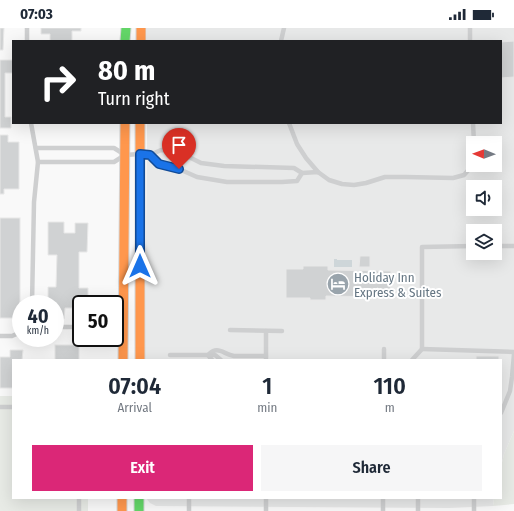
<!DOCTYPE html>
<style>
body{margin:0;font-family:"Fira Sans Condensed",sans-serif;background:#f6f6f7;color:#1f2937;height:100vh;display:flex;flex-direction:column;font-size:15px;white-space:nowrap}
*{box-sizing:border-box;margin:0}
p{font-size:13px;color:#747a83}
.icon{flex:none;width:22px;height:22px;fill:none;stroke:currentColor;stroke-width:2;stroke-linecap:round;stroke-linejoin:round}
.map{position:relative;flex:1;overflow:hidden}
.side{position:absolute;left:12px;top:331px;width:490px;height:140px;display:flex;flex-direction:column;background:#fff;border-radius:0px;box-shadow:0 4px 16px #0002}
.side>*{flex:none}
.banner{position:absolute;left:12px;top:12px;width:490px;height:84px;border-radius:0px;box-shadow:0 4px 16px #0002;background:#202124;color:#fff;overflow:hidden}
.needle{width:26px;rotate:271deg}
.tools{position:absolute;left:466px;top:108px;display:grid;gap:8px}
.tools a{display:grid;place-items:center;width:36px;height:36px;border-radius:0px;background:#fff;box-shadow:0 4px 16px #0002;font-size:20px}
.speed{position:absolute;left:12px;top:267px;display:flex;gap:8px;font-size:20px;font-weight:700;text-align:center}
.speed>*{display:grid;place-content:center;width:52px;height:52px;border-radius:50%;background:#fff;box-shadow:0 4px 16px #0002;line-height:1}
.speed small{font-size:10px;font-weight:400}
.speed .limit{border:2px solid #111;border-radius:6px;background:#fff;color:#111}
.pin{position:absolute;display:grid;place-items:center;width:34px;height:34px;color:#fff;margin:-41px -17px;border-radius:50% 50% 50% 0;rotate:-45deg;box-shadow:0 0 4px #0007}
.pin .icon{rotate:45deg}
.me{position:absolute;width:44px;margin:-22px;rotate:0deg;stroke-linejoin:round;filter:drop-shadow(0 0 3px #0008)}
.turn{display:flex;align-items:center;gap:14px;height:84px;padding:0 20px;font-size:18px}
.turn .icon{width:52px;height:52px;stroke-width:2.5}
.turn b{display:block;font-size:28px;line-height:34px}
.eta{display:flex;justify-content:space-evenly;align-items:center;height:68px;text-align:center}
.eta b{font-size:24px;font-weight:600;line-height:28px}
.primary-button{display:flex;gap:8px;margin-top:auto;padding:8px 20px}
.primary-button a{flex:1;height:46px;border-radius:0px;background:#db2777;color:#fff;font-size:16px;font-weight:600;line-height:46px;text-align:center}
.primary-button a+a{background:#f6f6f7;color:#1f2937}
.status{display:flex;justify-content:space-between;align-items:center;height:28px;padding:0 20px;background:#fff;direction:ltr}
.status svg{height:11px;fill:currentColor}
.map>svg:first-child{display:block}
.built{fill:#e8e9e9;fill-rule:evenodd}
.green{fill:#e8ebe6}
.water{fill:#ced6d9}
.building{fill:#d0d2d3;stroke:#e8e8e8}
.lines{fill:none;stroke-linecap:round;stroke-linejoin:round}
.fast-casing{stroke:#d5d6d7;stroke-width:11}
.slow-casing{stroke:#d5d6d7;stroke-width:11}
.lane{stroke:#cecfd0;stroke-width:4.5}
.fast{stroke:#63d668;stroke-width:9}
.slow{stroke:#ff974d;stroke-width:9}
.route-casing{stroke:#114b97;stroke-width:10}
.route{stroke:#1a73e8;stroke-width:7}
.labels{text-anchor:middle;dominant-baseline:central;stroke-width:4;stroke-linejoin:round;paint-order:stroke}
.poi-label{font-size:13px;fill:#657683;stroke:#fff;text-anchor:start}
</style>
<div class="status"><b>07:03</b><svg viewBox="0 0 49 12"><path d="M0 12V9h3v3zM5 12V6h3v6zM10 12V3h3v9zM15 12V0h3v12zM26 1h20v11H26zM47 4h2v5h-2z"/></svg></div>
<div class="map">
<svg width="514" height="483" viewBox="0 0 514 483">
<rect width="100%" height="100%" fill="#f9f9f9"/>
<g class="built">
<path d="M147 0H514V403L504 426 501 439V332H145L147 95H501V13H147ZM473 115H495V137H473ZM473 159H495V181H473ZM473 203H495V225H473Z"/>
<path d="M146 470H494L493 478 449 480 156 478 150 475Z"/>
</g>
<g class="green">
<path d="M0 368H13V470H88V483H0Z"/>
<path d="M514 403V476L493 478 494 470H501V439L504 426Z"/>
</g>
<path class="water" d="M334 231H337V232H352V239H334Z"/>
<g class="building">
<path d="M0 0H4L3 22H0Z"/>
<path d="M41 0H81V3H72V13H50V6H41Z"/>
<path d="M514 13V49L501 50V14Z"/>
<path d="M0 32H13V45H5V89H11V100H0Z"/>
<path d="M0 107H8V114H19V161H4V166H0Z"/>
<rect x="0" y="190" width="20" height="100"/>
<path d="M48 194H64V205H75V195H88L87 224H79V260H88V276H81V289H73V280H65L64 291H55V276H48V259H56L57 227H48Z"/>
<path d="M360 228H370V239H359Z"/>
<path d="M303 238H328V242L391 243 390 269 326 268V272H310V270H286V241H303Z"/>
<rect x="55" y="317" width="24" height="15"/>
<path d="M10 322H23L22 332H13V360H0V329H10Z"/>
<rect x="476" y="328" width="23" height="4"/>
</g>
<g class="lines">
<g class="fast-casing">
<g id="fast">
<path d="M125 13 126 0"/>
<path d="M139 470V483"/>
</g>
</g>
<g class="slow-casing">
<g id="slow">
<path d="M141 0V13"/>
<path d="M140 95V332"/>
<path d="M123 332 125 95"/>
<path d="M122 470V483"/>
</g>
</g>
<g class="lane">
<path d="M27 0V13"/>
<path d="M470 0V13"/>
<path d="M281 13 284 0"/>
<path d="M31 95 38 134 34 174 32 276"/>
<path d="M289 95 297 116 306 130 318 144"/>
<path d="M473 95 474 115"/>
<path d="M36 120H114L122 125"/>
<path d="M38 134H114L125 127 140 126 150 127 161 122 181 125 201 135 224 138 294 140 302 145 297 153 282 154H227L197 149 179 141 159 136 150 127"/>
<path d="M302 145 318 144 329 152 342 156 354 157 366 155 385 149H406L453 150 464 147 471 139 473 120"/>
<path d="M495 218H514"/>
<path d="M55 299H81"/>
<path d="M230 302 282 303"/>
<path d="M0 308H12L21 304"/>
<path d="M422 321 514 324"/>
<path d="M170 327H215L221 332"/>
<path d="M212 332 208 327C218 317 223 326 234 328H266"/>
<path d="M266 332V303"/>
<path d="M384 332V321"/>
<path d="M412 332 422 321V219L473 218"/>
<path d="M0 379H13"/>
<path d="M501 385 510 363 512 349 514 326"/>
<path d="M474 470V483"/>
<path d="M79 483V470"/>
<path d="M189 483V470"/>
<path d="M266 483V470"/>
<path d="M383 483V470"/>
<path d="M418 483V470"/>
</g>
<use href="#fast" class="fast"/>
<use href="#slow" class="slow"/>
</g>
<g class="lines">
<g class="route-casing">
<path id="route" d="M140 238V126L150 127 159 136 179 141"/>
</g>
<use href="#route" class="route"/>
</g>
<defs>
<g id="hotel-disc" transform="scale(1.15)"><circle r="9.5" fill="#99a4ac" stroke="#fff"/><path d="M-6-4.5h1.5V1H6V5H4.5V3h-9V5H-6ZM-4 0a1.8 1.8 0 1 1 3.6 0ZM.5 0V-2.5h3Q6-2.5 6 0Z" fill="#fff"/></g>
</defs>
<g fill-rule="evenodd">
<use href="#hotel-disc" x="338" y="256"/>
</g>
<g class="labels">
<g class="poi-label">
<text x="354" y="249">Holiday Inn<tspan x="354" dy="15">Express &amp; Suites</tspan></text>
</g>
</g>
</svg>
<div class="tools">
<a><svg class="needle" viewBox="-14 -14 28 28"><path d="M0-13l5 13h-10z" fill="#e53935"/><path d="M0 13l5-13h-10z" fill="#747a83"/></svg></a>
<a><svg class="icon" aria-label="sound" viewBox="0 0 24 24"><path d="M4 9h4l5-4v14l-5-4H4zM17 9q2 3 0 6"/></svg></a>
<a><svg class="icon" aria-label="layers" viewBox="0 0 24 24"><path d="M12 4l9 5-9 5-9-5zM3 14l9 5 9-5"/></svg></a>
</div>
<div class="speed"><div>40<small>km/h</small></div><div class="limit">50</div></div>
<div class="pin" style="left:179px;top:141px;background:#d93025"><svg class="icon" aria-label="arrive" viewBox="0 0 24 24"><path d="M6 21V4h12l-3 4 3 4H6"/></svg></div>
<svg class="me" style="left:140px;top:238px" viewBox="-20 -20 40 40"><path d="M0-17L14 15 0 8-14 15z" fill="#1a73e8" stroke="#fff" stroke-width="4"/></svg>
<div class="banner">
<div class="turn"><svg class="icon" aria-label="right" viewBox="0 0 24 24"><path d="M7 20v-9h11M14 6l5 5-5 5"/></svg><div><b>80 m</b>Turn right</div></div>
</div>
<section class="side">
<div class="eta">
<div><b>07:04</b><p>Arrival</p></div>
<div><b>1</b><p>min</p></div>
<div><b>110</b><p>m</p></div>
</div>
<div class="primary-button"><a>Exit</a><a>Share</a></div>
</section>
</div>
